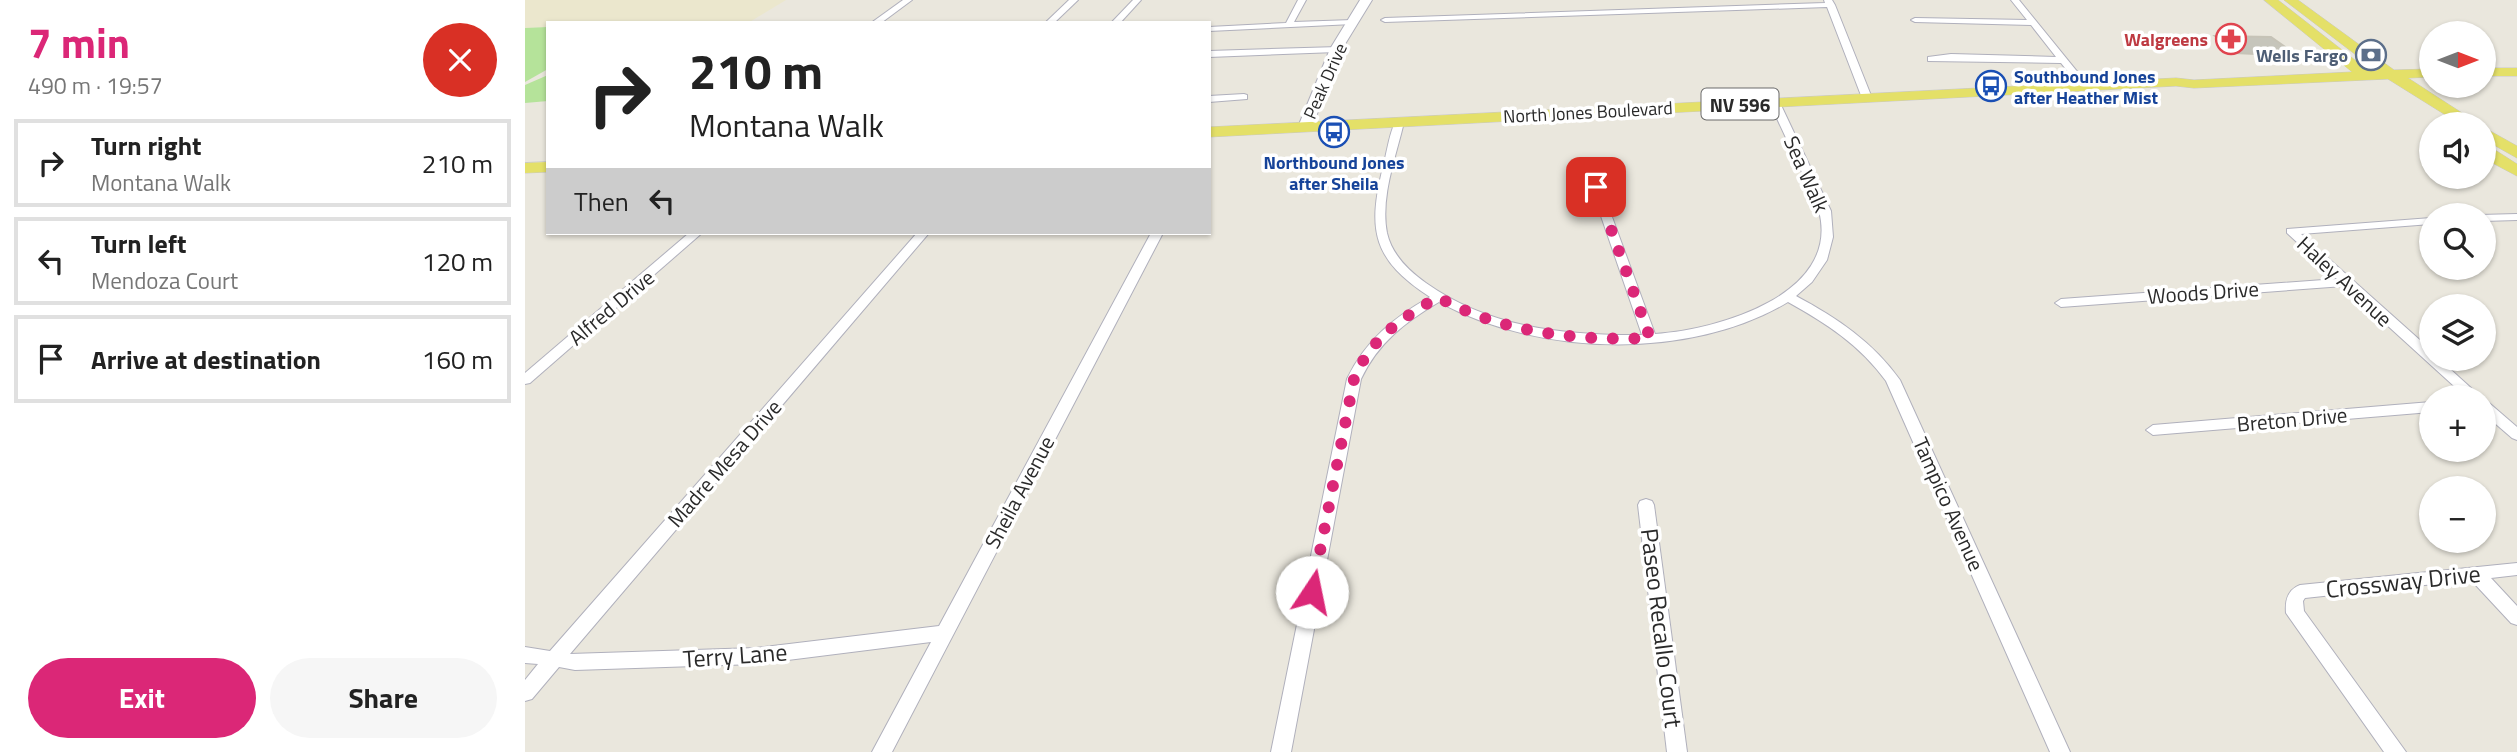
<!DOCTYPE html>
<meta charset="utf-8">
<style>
body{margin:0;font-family:"Titillium Web",sans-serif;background:#f6f6f6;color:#222;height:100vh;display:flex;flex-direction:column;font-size:26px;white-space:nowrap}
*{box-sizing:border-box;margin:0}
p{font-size:23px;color:#767676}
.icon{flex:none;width:38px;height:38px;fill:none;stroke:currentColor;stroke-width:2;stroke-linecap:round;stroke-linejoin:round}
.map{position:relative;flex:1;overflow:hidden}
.details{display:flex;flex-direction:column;background:#fff;width:525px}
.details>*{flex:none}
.guide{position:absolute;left:21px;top:21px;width:665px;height:214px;border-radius:0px;box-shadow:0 2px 5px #0004;background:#fff;color:#222;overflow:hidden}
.needle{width:46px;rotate:90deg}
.controls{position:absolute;left:1894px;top:21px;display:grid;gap:14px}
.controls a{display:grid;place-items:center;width:77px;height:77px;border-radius:50%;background:#fff;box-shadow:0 2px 5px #0004;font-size:35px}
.pin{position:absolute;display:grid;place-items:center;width:60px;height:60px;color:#fff;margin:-30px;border-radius:14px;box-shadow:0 4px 10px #0006}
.me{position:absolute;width:77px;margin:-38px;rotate:11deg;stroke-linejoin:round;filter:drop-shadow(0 0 5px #0008)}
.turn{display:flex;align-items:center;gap:24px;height:147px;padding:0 28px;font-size:32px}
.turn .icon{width:91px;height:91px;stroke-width:2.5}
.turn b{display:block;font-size:49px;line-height:60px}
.then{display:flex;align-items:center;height:66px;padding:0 28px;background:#0003;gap:14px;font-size:26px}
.round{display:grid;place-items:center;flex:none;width:74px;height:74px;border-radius:37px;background:#f6f6f6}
.overview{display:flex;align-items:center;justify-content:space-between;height:119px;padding:0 28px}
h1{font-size:42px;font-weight:700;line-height:52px;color:#db2777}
.cta{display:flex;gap:14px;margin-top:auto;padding:14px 28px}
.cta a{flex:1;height:80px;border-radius:42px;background:#db2777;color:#fff;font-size:28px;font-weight:700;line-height:80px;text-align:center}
.cta a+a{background:#f6f6f6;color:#222}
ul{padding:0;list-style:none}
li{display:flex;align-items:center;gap:21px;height:88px;margin:0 14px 10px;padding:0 14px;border:4px solid #e0e0e0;border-radius:0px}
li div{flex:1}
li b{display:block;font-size:26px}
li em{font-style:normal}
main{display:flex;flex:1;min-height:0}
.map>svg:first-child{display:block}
.education{fill:#ebe7cd}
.pitch{fill:#b5e39a}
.building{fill:#c6c5bb;stroke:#c6c3b7;stroke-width:2}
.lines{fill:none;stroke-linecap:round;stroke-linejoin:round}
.street-casing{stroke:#b0b0bc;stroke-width:2}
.secondary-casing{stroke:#b0b0bc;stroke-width:2}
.primary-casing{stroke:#c8c8c8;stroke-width:1}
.street{fill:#fff;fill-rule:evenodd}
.secondary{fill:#fff;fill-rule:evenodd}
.primary{fill:#e4e068;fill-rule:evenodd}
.route{stroke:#db2777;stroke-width:12;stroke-dasharray:0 21.6}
.labels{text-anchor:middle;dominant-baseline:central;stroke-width:7;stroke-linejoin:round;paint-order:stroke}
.far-health-label{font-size:18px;font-weight:bold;fill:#be3a42;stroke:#fff;text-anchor:end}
.far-service-label{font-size:18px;font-weight:bold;fill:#4e5e75;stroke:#fff;text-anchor:end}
.far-transit-label{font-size:18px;font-weight:bold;fill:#164399;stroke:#fff;text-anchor:start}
.far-street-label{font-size:18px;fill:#2a2a2a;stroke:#fff}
.shield{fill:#fff;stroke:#6a6a6a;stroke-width:2}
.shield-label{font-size:19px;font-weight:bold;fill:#2a2a2a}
.street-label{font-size:21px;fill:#2a2a2a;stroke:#fff}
.near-street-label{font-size:24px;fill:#2a2a2a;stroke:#fff}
</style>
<main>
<section class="details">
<div class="overview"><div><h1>7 min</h1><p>490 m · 19:57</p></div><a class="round" style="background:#d93025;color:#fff"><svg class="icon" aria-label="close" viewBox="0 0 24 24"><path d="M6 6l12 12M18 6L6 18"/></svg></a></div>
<ul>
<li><svg class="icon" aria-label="right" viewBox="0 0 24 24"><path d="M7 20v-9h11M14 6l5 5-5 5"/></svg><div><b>Turn right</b><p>Montana Walk</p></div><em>210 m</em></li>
<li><svg class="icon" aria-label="left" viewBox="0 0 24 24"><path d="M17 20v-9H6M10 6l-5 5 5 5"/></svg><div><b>Turn left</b><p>Mendoza Court</p></div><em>120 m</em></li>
<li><svg class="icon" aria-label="arrive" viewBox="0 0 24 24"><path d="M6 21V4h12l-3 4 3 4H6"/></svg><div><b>Arrive at destination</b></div><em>160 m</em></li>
</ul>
<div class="cta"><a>Exit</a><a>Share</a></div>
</section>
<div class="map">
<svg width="1992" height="752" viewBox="0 0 1992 752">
<rect width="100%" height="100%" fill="#eae7dd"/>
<path class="education" d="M0 0H261L223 23H23V27L0 28Z"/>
<g class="pitch">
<path d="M23 27V69L0 82V28Z"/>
<path d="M23 75V101L0 103V85Z"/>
</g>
<path class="building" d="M1690 36 1746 37 1773 56 1710 53Z"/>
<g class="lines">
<g class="street-casing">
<g id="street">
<path d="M378 0H387L356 23H346Z"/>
<path d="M544 0H553L529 23H520Z"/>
<path d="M608 0H616L595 23H586Z"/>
<path d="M773 0H781L769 22 828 20 832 22 828 24 684 31V27L761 23Z"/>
<path d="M1299 0H1307L1310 5 1347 98 1345 100 1337 98 1302 7 860 22 856 20 860 18 1300 3Z"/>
<path d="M1486 0H1494L1563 85V89H1557L1536 63 1403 61V57L1426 54 1531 57 1506 25 1390 22 1386 20 1390 18 1502 20Z"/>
<path d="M814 47 815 49 811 52 684 57V51Z"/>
<path d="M719 94 722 95V99L684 102V96Z"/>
<path d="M1247 101 1255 103 1306 211 1308 237 1302 260 1287 282 1271 296C1312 318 1348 342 1375 380L1545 752H1525L1361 381C1335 345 1301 323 1263 302 1165 361 1013 356 914 302 880 322 853 343 836 379L766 752H746L822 379C840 341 869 317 905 297 848 260 842 231 858 167 862 152 864 134 871 120L879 122C871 157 855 197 862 233 867 255 884 271 901 283 964 328 1042 336 1117 335L1066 187 1071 184 1076 187 1130 334C1192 330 1316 295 1294 211 1291 200 1284 188 1279 177 1268 152 1256 128 1245 103Z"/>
<path d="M1992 214V220L1958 221V215H1955Z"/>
<path d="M1906 218V224L1776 234 1906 350V359H1914L1956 397H1941L1819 286 1536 307 1530 303 1536 299 1812 279 1762 233V229Z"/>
<path d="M164 233H177L5 383 0 384V373Z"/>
<path d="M392 233H404L45 654 231 648 414 626 626 233H638L367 752H347L406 642 231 664 50 670 34 667 7 699 0 701V680L13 664 0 663V647L25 651Z"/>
<path d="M1958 400 1963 402 1992 427V440L1987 438 1958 413Z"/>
<path d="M1906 402V412L1628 435 1621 430 1628 425Z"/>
<path d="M1121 499 1127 501 1129 505 1162 752H1142L1113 505 1115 501Z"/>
<path d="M1992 563V575L1966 578 1992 606V625L1986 623 1946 580 1780 598 1778 601 1779 611 1881 752H1859L1761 613C1760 601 1762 590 1775 585Z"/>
</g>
</g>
<g class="secondary-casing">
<path id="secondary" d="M835 0H847L817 49 787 127 780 131 775 130 773 127 805 49Z"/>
</g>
<g class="primary-casing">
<g id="primary">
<path d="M1739 0H1753L1844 71H1852L1759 0H1773L1869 70 1906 69V77L1883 78 1954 124H1935L1863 79 1669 88 1651 86 684 137V127L1651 78 1669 80 1827 72Z"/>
<rect x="1958" y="68" width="34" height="8"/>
<path d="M1958 127 1992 146V158L1958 139Z"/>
<path d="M1958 148H1967L1992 164V176L1958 158Z"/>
<path d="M23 162V172L0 173V163Z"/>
</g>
</g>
<use href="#street" class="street"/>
<use href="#secondary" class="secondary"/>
<use href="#primary" class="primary"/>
</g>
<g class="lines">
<path class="route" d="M787 592 829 379C845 339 877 318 913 297 977 333 1052 341 1125 338L1071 187"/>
</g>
<defs>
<g id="pharmacy-ring" transform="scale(1.575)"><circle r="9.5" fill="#fff" stroke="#e0444e" stroke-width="1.5"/><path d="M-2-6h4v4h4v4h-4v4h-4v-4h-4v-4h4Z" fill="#e0444e"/></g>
<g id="bank-ring" transform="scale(1.575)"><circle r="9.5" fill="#fff" stroke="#5c6f8a" stroke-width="1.5"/><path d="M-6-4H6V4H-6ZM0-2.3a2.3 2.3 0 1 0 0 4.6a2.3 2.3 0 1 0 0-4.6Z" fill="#5c6f8a"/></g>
<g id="bus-ring" transform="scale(1.575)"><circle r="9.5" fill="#fff" stroke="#1a4fb4" stroke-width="1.5"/><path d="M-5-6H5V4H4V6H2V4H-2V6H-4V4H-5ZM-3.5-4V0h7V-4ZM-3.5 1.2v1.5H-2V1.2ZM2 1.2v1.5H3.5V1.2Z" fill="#1a4fb4"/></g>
</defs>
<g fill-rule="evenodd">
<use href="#pharmacy-ring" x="1706" y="39"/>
<use href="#bank-ring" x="1846" y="55"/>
<use href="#bus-ring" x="1466" y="86"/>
<use href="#bus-ring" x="809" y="132"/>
</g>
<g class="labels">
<g class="far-health-label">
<text x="1683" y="39">Walgreens</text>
</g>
<g class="far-service-label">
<text x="1823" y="55">Wells Fargo</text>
</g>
<g class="far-transit-label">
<text x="1489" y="76">Southbound Jones<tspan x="1489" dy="21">after Heather Mist</tspan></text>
<text x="809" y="162" text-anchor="middle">Northbound Jones<tspan x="809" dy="21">after Sheila</tspan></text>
</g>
<g class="far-street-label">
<text transform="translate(800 81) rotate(-66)">Peak Drive</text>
<text transform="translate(1063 112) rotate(-3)">North Jones Boulevard</text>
</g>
<rect class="shield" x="1176.5" y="88.5" width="77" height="31" rx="5"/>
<g class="shield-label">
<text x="1215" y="104">NV 596</text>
</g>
<g class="street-label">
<text transform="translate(1282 174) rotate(66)">Sea Walk</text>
<text transform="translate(1820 281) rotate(43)">Haley Avenue</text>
<text transform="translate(1678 292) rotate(-4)">Woods Drive</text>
<text transform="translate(86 307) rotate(-40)">Alfred Drive</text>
<text transform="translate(1767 419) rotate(-5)">Breton Drive</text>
<text transform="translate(199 463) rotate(-49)">Madre Mesa Drive</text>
<text transform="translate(494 492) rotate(-62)">Sheila Avenue</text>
<text transform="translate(1424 504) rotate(66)">Tampico Avenue</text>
</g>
<g class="near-street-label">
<text transform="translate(1878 581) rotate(-6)">Crossway Drive</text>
<text transform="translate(1137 628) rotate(83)">Paseo Recallo Court</text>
<text transform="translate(210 655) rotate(-4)">Terry Lane</text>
</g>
</g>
</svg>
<div class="controls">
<a><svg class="needle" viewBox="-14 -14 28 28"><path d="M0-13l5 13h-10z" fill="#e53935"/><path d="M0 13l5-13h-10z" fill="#767676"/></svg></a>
<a><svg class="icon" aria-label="sound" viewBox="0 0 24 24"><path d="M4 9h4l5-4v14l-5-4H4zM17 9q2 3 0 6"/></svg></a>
<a><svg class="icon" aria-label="search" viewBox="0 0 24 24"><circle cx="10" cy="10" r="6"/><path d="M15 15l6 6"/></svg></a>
<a><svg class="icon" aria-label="layers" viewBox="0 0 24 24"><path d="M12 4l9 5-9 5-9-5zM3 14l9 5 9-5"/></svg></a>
<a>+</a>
<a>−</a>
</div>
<div class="pin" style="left:1071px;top:187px;background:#d93025"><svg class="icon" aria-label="arrive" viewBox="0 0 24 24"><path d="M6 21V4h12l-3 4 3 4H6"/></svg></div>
<svg class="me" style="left:787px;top:592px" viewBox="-20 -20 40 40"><circle r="19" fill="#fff"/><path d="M0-13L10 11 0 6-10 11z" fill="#db2777"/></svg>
<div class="guide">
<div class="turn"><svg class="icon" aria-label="right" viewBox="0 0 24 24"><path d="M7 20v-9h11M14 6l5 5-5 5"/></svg><div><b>210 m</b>Montana Walk</div></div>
<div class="then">Then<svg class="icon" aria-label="left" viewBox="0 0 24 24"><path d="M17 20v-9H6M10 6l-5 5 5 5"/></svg></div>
</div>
</div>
</main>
